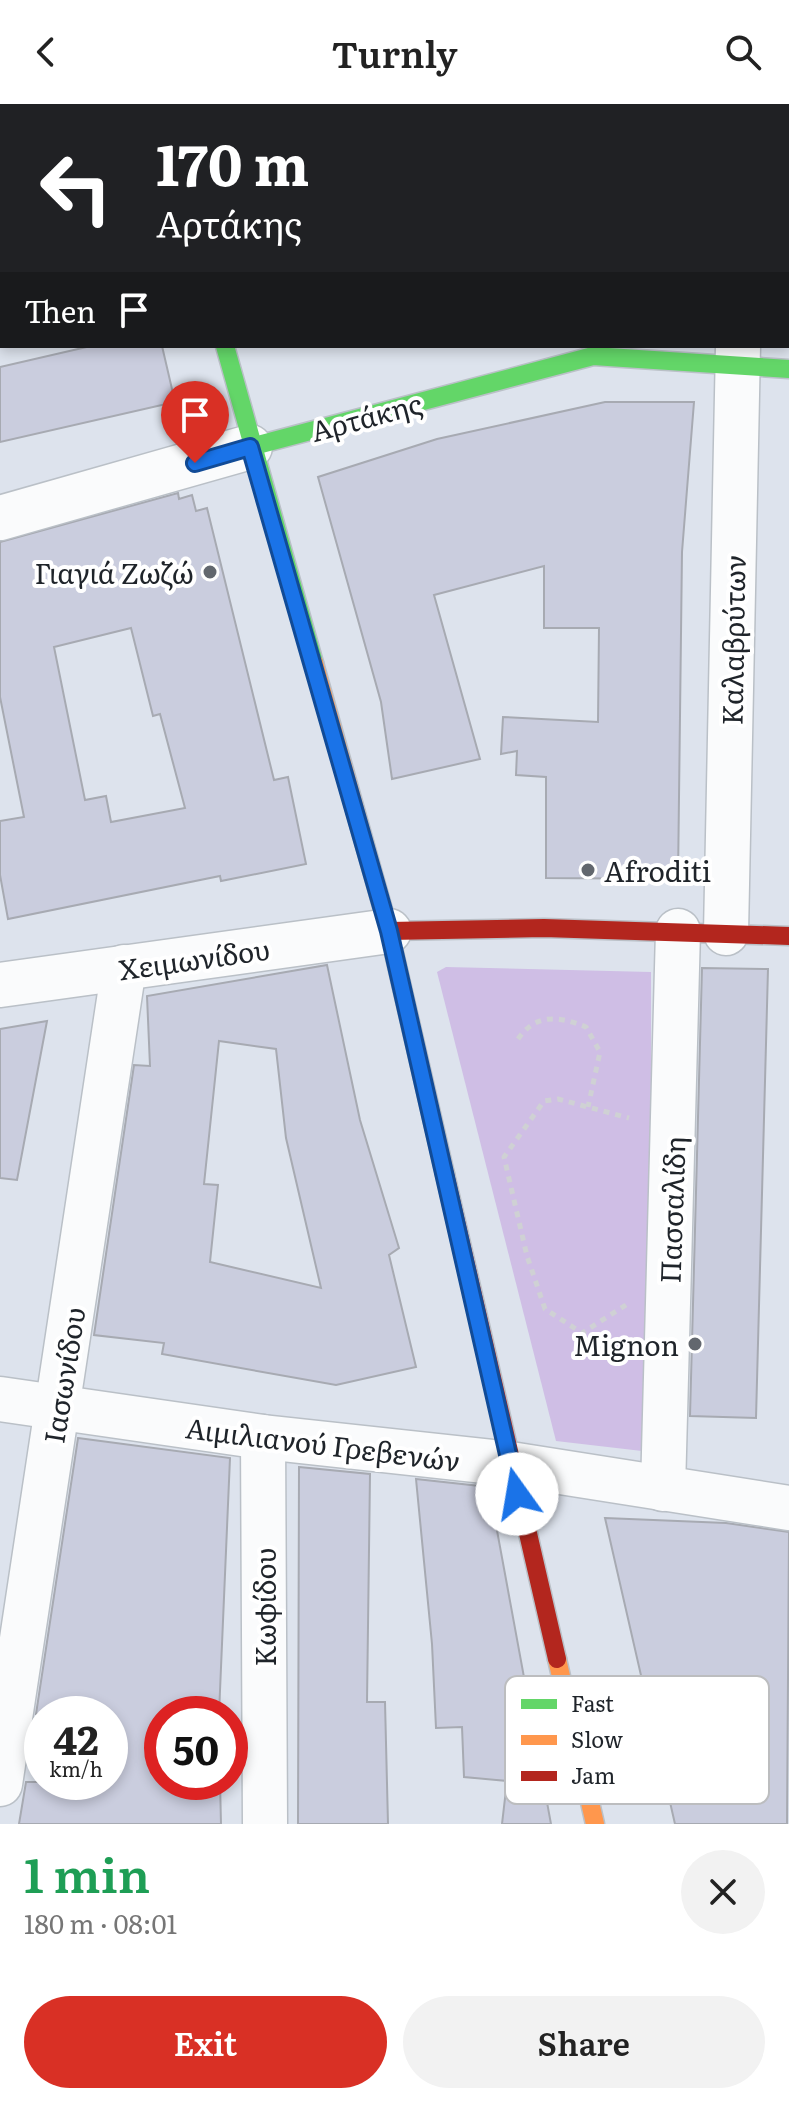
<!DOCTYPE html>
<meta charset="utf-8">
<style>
body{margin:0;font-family:Literata,serif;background:#f2f2f2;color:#222;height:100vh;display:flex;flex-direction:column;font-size:30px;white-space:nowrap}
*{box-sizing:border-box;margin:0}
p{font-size:26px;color:#767676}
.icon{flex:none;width:44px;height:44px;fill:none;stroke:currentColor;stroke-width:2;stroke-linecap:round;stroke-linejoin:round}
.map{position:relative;height:1720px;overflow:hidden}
.side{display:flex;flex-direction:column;background:#fff;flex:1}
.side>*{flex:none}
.banner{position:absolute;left:0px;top:0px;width:790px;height:244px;box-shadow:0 4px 12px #0003;background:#202124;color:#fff;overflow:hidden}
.speed{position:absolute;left:24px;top:1592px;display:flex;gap:16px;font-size:40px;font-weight:700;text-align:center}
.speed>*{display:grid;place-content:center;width:104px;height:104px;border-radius:50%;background:#fff;box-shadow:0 4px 12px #0003;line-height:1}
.speed small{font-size:20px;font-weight:400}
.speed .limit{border:12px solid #d22;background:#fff;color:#111}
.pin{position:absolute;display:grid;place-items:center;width:68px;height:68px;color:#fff;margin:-82px -34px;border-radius:50% 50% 50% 0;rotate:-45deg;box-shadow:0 0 8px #0007}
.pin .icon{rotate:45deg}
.me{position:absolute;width:88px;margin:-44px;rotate:347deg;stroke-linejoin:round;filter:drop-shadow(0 0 6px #0008)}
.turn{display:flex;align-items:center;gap:28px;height:168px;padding:0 24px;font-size:36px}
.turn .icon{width:104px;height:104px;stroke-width:2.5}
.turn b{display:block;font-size:56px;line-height:68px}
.then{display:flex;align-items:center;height:76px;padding:0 24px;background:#0003;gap:16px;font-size:30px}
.round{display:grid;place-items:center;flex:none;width:84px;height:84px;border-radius:42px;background:#f2f2f2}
.summary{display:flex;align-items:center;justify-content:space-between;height:136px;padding:0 24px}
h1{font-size:48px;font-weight:600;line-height:60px;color:#1e9e55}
.action{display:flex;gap:16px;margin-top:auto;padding:16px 24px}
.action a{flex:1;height:92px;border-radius:48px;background:#d93025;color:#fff;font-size:32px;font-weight:600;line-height:92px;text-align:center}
.action a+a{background:#f2f2f2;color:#222}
header{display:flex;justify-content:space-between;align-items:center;height:104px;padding:0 24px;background:#fff;font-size:36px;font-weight:600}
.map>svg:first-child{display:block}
.green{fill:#cfbee5}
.building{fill:#cacdde;stroke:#a7aab2;stroke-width:2;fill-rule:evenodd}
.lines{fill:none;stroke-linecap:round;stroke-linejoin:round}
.street-casing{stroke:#bac0c7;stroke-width:47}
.fast-casing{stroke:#bac0c7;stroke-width:21}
.slow-casing{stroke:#bac0c7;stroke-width:21}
.jam-casing{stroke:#bac0c7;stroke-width:21}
.path{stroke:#cfd1d4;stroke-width:5;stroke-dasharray:6 6;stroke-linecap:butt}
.street{stroke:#fafbfc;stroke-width:44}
.fast{stroke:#63d668;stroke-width:18}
.slow{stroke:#ff974d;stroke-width:18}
.jam{stroke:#b3261e;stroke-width:18}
.route-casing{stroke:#114b97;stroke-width:20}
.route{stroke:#1a73e8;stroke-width:14}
.poi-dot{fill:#62676e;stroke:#fff;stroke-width:3}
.labels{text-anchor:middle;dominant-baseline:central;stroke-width:8;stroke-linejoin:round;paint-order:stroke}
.street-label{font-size:28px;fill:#1f242a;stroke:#fff}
.poi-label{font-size:28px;fill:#1f242a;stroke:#fff;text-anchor:end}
.key{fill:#fff;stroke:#bcbdbf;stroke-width:2}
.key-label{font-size:22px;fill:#1f242a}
</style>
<header><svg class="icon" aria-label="back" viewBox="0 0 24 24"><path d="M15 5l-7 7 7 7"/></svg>Turnly<svg class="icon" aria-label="search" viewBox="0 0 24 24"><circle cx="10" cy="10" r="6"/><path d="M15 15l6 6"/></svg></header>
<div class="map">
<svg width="789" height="1720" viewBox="0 0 789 1720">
<rect width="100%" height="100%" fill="#dde3ed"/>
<path class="green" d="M446 863 651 868V1020L642 1347 556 1337 437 868Z"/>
<g class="building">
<path d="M91 242H162L175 298 0 338V263Z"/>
<path d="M605 298H694L682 448 678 775 546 774V673L516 671 517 647 501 650 503 613 598 618 599 524H544V462L434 491 480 655 392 675 381 598 318 373 437 335Z"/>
<path d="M178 389 179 395 192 391 196 407 207 404 274 676 288 673 306 760 221 777 220 772 8 815 0 771V717L24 713 0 593V438ZM131 524 153 612 160 610 185 704 111 718 106 692 85 696 54 543Z"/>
<path d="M327 861 360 1016 399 1144 389 1151 416 1263 336 1281 162 1250 164 1239 94 1231 134 961 150 962 147 892ZM219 937 276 945 286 1034 321 1184 210 1158 218 1081 204 1080Z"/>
<path d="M702 864 768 865 756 1314 690 1312Z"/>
<path d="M47 917 17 1076 0 1074V925Z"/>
<path d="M78 1334 230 1354 219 1610H162V1678H220L221 1720H19L26 1678H110V1610H36Z"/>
<path d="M299 1363 370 1370 367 1598H385L388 1720H298Z"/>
<path d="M416 1375 489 1383 551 1720H502L507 1677 464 1673 462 1623 436 1624 432 1540Z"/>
<path d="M605 1414 726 1419 789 1428 787 1720H675Z"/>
</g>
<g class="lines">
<g class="street-casing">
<g id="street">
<path d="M538 0 539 2"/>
<path d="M743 2V0"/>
<path d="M0 414 250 343"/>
<path d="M726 829 738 242"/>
<path d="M0 881 389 827"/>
<path d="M0 1295 263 1333 510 1360 789 1404"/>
<path d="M263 1333 265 1720"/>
<path d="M663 1385 678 827"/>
<path d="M0 1680 124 863"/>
</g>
</g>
<g class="fast-casing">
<g id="fast">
<path d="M164 0V2"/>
<path d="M225 242 314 559"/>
<path d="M250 343 593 252 789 265"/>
</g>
</g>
<g class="slow-casing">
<g id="slow">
<path d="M314 559 389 827 445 1070"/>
<path d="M557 1555 595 1720"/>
</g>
</g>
<g class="jam-casing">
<g id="jam">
<path d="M389 827 544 824 789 832"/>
<path d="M445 1070 557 1555"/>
</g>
</g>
<g class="path">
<path d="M518 935C536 909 559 912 586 923L600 948 588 1003"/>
<path d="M626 1201 582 1229 545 1205 527 1152 504 1053 544 997 558 995 629 1014"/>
</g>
<use href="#street" class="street"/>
<use href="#fast" class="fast"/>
<use href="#slow" class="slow"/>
<use href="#jam" class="jam"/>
</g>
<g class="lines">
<g class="route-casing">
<path id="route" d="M195 359 250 343 389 827 517 1390"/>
</g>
<use href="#route" class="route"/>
</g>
<g class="poi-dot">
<circle cx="210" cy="468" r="8"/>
<circle cx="588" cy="766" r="8"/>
<circle cx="695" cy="1240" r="8"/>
</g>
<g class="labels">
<g class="street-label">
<text transform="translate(366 312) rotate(-15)">Αρτάκης</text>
<text transform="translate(732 536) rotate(-89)">Καλαβρύτων</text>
<text transform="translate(194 854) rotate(-8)">Χειμωνίδου</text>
<text transform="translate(671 1106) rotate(-88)">Πασσαλίδη</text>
<text transform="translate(63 1271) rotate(-81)">Ιασωνίδου</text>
<text transform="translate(323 1339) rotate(7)">Αιμιλιανού Γρεβενών</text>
<text transform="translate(264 1503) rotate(-90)">Κωφίδου</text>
</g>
<g class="poi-label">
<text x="194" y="468">Γιαγιά Ζωζώ</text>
<text x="604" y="766" text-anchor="start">Afroditi</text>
<text x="679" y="1240">Mignon</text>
</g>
</g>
<rect x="505" y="1572" width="264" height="128" rx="12" class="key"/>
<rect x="521" y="1595" width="36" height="10" fill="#63d668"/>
<rect x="521" y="1631" width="36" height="10" fill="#ff974d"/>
<rect x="521" y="1667" width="36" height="10" fill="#b3261e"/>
<g class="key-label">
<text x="571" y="1608">Fast</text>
<text x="571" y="1644">Slow</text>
<text x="571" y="1680">Jam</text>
</g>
</svg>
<div class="speed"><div>42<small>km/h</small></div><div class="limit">50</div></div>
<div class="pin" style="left:195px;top:359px;background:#d93025"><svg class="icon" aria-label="arrive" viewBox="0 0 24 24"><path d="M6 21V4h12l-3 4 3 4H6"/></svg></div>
<svg class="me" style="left:517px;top:1390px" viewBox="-20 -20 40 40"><circle r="19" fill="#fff"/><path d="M0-13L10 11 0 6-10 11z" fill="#1a73e8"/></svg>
<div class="banner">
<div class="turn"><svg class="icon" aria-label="left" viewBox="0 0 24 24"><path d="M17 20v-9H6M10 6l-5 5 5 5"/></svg><div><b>170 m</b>Αρτάκης</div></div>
<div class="then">Then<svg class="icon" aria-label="arrive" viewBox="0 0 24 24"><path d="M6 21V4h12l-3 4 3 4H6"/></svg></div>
</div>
</div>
<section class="side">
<div class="summary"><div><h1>1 min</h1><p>180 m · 08:01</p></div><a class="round"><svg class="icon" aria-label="close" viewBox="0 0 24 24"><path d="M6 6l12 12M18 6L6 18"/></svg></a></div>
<div class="action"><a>Exit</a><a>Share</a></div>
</section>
